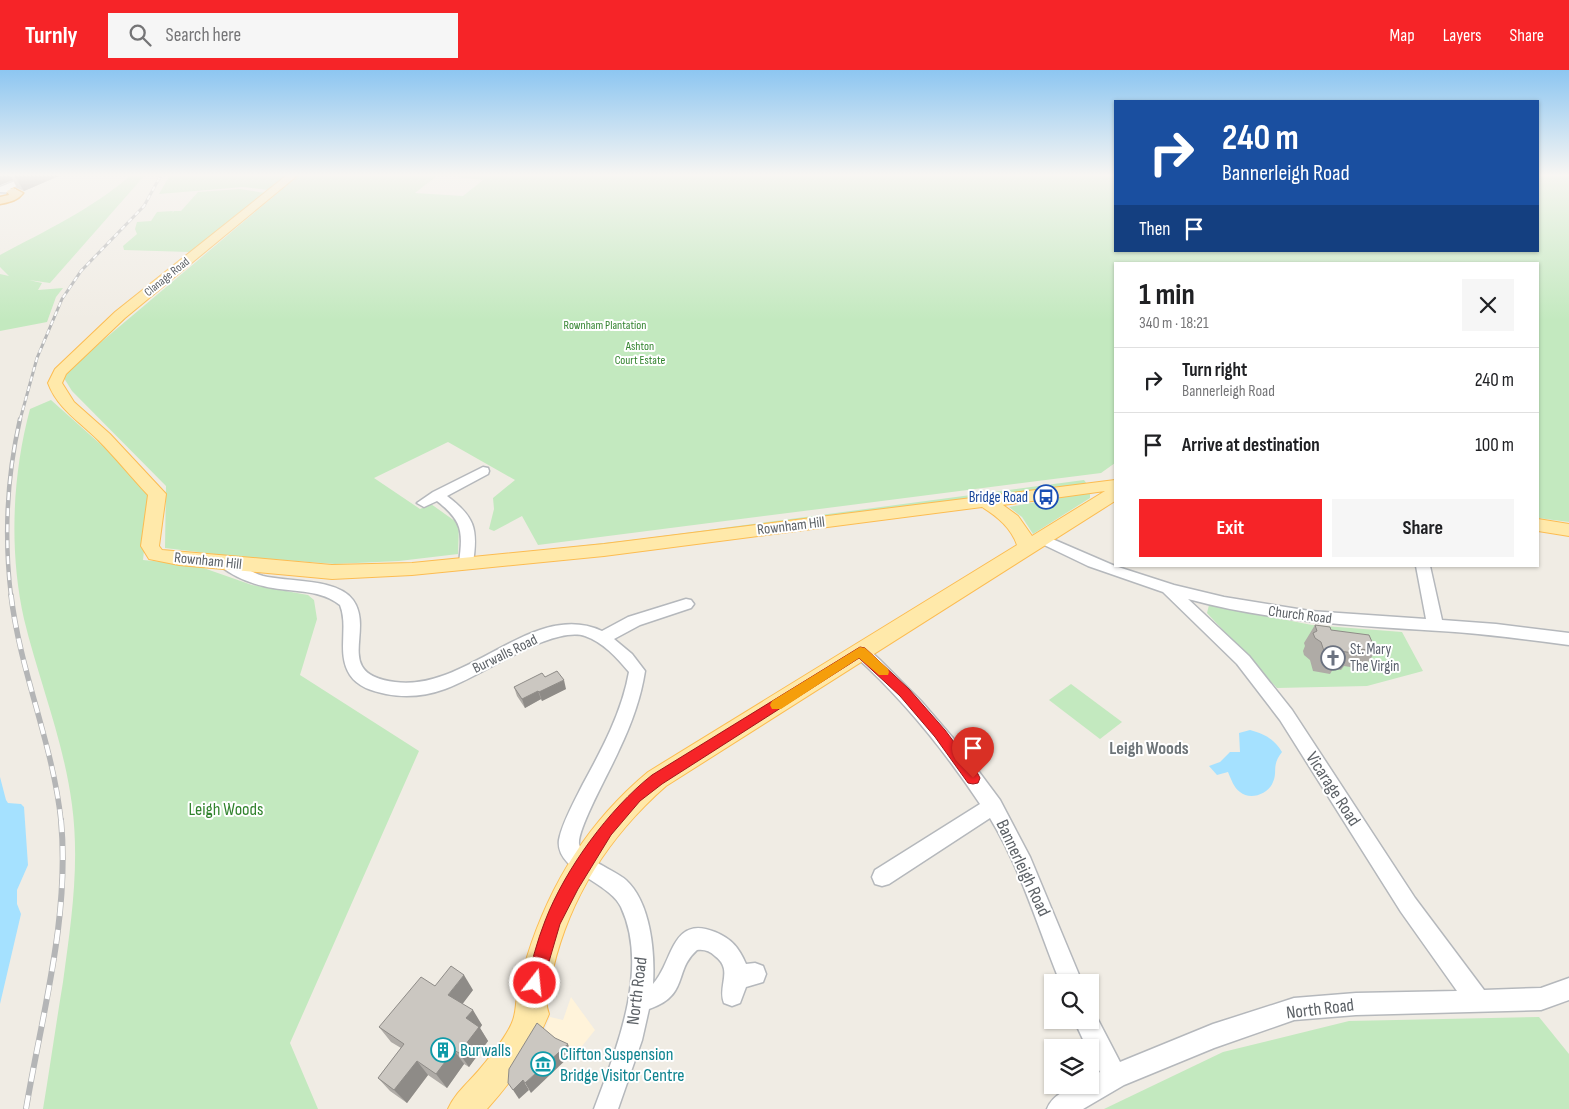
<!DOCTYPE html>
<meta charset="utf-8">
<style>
body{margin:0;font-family:"Sofia Sans Condensed",sans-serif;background:#f6f6f6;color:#202124;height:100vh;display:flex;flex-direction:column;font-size:19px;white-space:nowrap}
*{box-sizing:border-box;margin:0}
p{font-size:16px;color:#757577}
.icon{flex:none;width:28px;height:28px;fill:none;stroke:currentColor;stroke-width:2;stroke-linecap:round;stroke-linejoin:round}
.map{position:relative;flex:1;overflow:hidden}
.panel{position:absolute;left:1114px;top:192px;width:425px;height:305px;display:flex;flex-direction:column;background:#fff;border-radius:0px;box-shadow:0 1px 4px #0004}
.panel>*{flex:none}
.banner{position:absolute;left:1114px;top:30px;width:425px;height:152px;border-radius:0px;box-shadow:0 1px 4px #0004;background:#1a4fa0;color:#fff;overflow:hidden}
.buttons{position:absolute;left:1044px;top:904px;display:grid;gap:10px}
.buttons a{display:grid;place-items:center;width:55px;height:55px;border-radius:0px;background:#fff;box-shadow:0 1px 4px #0004;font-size:25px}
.pin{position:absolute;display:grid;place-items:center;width:42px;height:42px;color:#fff;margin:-51px -21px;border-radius:50% 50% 50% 0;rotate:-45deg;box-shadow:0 0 5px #0007}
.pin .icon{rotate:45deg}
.me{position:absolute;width:55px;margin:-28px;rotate:16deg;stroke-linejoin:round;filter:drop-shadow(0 0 4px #0008)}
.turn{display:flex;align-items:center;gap:18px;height:105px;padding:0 25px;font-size:22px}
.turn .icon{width:65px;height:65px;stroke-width:2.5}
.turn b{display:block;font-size:35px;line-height:42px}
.then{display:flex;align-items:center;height:48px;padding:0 25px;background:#0003;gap:10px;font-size:19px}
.round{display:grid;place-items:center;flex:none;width:52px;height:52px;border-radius:0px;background:#f6f6f6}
.head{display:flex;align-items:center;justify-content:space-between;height:85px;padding:0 25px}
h1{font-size:30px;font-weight:700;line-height:38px}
.action{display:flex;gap:10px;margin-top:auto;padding:10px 25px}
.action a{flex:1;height:58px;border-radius:0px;background:#f62428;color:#fff;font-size:20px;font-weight:700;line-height:58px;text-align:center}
.action a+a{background:#f6f6f6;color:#202124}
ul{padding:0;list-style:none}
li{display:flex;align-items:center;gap:15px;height:65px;padding:0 25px;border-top:1px solid #e0e0e0}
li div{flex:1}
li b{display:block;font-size:19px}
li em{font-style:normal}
header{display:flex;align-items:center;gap:30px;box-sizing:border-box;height:70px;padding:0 25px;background:#f62428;color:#fff}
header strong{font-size:24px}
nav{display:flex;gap:28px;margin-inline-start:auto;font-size:18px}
.search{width:350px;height:45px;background:#f6f6f6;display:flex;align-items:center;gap:12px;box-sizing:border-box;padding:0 18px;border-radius:0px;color:#757577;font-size:19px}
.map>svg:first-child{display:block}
.commercial{fill:#fff3da}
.green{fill:#c3e9bf}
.water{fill:#a5e1ff}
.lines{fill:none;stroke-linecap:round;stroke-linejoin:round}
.minor-casing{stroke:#b5b8bc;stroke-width:3}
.major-casing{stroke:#fcbc51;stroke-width:2}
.highway-casing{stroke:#f49000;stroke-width:3}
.minor{fill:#fff;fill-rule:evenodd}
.major{fill:#ffe9aa;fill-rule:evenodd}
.highway{fill:#ffd78c;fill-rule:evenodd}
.rail-far3-casing{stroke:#b4b5b6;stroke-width:3}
.rail-far2-casing{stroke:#b4b5b6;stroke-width:4.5}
.rail-far1-casing{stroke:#b4b5b6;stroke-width:5.5}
.rail-casing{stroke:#b4b5b6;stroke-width:6}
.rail-far3{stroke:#fff;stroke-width:2;stroke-dasharray:5;stroke-linecap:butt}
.rail-far2{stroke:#fff;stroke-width:2.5;stroke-dasharray:8;stroke-linecap:butt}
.rail-far1{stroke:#fff;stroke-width:4;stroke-dasharray:11;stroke-linecap:butt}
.rail{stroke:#fff;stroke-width:4.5;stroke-dasharray:14;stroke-linecap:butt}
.wall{fill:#afaba6}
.shaded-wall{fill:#8e8b87}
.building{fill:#cbc7c1;stroke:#8e8b87}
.route{fill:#f62428;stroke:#a0171a}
.slow{fill:#f59e0b}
.labels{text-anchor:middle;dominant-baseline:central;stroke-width:4;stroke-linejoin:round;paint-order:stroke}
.far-street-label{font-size:12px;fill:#5c6166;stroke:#fff}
.far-park-label{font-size:12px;fill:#32832e;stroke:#fff}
.transit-label{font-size:15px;fill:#164399;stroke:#fff;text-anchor:end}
.street-label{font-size:15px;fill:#5c6166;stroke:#fff}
.worship-label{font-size:15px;fill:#5b616d;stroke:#fff;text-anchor:start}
.quarter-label{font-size:18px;font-weight:bold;fill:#6d7478;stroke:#fff}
.near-street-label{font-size:18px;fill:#5c6166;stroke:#fff}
.near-park-label{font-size:18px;fill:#32832e;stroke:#fff}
.near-culture-label{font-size:18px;fill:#0d838f;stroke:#fff;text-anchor:start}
</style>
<header>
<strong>Turnly</strong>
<div class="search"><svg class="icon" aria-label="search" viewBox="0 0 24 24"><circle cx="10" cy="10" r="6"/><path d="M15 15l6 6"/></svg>Search here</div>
<nav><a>Map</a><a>Layers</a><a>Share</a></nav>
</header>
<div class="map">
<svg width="1569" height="1039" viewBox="0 0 1569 1039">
<rect width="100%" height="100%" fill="#f0ece4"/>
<path class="commercial" d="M571 927 595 960 579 980 576 977 568 979 543 964 550 947 563 950Z"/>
<g class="green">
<path d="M131 105H145L50 213 29 210 42 213 38 220 63 218 56 227 47 252 0 261V204L9 206 0 197V185C45 161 92 139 131 105Z"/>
<path d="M170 105H288L269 120 243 117 159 124Z"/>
<path d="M299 105H438L415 123 463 126 483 110 457 107V105H1115V181H1538V105H1569V452L1538 448V194H1115V393L1101 403 538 475 522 446 494 461 489 459 494 439 493 428 515 410 448 372 374 408 420 439 431 434 459 454 458 484 399 491 335 494 231 486 165 478 166 416 72 321 62 305Z"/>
<path d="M240 119 265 123 190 182 124 180 123 176 137 164 135 159 137 152 151 151 157 142 173 141 172 143 174 141H181L198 122Z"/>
<path d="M51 330 135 405 150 426 143 490 195 495 252 515 308 525 314 530 317 549 300 605 419 681 290 973 318 1039H43C50 997 56 954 63 912 71 853 80 795 72 735 64 672 39 611 24 549 9 482 12 406 30 339Z"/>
<path d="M1084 410 1087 414 698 465 480 487 640 469Z"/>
<path d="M1090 422V428L1033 464 1022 447 1009 437Z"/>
<path d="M1209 535 1312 555 1402 562 1423 601 1367 616 1277 618 1207 543Z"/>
<path d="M1071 614 1122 652 1100 669 1049 630Z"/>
<path d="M1539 947 1569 984V1039H1104L1223 982 1349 951Z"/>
</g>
<g class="water">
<path d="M1250 660C1265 664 1274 669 1282 682 1271 696 1278 701 1273 712 1269 724 1250 731 1240 722 1234 718 1231 709 1228 702L1217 705 1209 696 1220 692 1230 682H1240L1239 663Z"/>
<path d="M0 707 6 730 8 733 21 734 24 737 28 795 17 820V834L21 844 0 934Z"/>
</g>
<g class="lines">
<g class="minor-casing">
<g id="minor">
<path d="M30 105H40L10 119H16V123L0 122V117Z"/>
<path d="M483 397 488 398 489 401 488 404 447 426C475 447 478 459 473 493L471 496H461L459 493C463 462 463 451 437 431L424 437 417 433 433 422Z"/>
<path d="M1043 465 1115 496 1174 515 1224 527 1310 541 1426 549 1416 496H1430L1442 550 1496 554 1569 563V575C1531 570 1494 565 1455 562 1366 556 1276 553 1188 529L1249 586 1292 640 1415 828 1484 920 1541 918 1569 908V930L1541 940 1356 945 1294 950 1214 978 1124 1015 1083 1039H1047C1053 1023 1074 1015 1090 1015V1007L1100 1002 1090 983V978H1087L1074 950H1090V940L1094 942 1120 992 1213 954 1294 928 1356 923 1457 921 1401 842 1280 650 1237 594 1163 522 1088 496 1038 472 1036 469 1038 466Z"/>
<path d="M225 488C238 492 249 502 263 506 286 512 338 508 353 530 375 561 332 604 395 612 467 622 533 529 602 561L628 547 686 529 691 530 694 534 691 538 640 555 614 569 632 584 645 601C641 628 631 655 619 680 612 697 577 759 579 774 582 789 615 800 626 810 651 833 655 883 653 914 673 893 671 844 715 862 732 869 739 878 746 894L755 893 763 896 766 904 763 912 746 917 740 933 732 936 724 933C717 916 734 900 715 886 710 881 704 879 697 880 673 901 690 925 649 939L642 970 618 1039H594C616 980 650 899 621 837 610 812 555 801 559 770 562 753 575 730 583 714 602 679 622 642 629 602 617 588 603 572 585 566 552 555 480 607 445 619 426 626 406 628 386 624 372 621 358 617 350 605 336 583 349 557 340 535 322 520 296 522 273 518 254 515 236 508 220 496L218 493 220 490Z"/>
<path d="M860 575 866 577 880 590 921 631 959 675 1000 730 1030 787 1082 912H1060C1038 858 1021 799 990 748L889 814 882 816 875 814 872 807 875 800 980 734C944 680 903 629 854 585L852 581 854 577Z"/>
</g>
</g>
<g class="major-casing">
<g id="major">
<path d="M287 105H298L125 248 66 304 62 313 74 332 110 364 166 424 159 476 162 480 332 495 412 493 604 474 1115 410V431L666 716C610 765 570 827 553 899 549 914 543 929 549 944 535 979 512 1011 487 1039H448C455 1023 468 1013 479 1000 489 988 508 965 513 950 516 942 516 932 517 924 519 912 523 899 527 887 550 813 589 751 648 702L1017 475C1011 458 998 447 982 437L604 486 412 505 332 509 179 495 149 489 141 476 148 425C131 407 116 388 98 370 80 352 57 338 48 313L55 299 115 242ZM1105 421 1032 466 1018 446 1003 435Z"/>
<path d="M1538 449 1569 454V466L1538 461Z"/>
</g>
</g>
<g class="highway-casing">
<path id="highway" d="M13 118 23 123C17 131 9 132 0 134V127L9 125 7 121Z"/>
</g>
<use href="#minor" class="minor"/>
<use href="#major" class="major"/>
<use href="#highway" class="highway"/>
<g class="rail-far3-casing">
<path id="rail-far3" d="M20 350 37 288 62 229 81 201 144 136 161 105"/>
</g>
<g class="rail-far2-casing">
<path id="rail-far2" d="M11 526C4 468 7 406 20 349"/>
</g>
<g class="rail-far1-casing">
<path id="rail-far1" d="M11 525C20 602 53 674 61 751"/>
</g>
<g class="rail-casing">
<path id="rail" d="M26 1039C42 944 70 847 61 750"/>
</g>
<use href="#rail-far3" class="rail-far3"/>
<use href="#rail-far2" class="rail-far2"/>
<use href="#rail-far1" class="rail-far1"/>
<use href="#rail" class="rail"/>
</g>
<g class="wall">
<path d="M0 105H61L24 121 17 118 13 110 0 115Z"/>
<path d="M1315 555 1331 560 1376 581 1363 599 1344 596 1341 600 1333 599 1330 604 1313 601 1310 590 1304 585 1303 581 1305 576 1304 573Z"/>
<path d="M545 607 566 619 542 631 541 629 525 638 517 626 514 617Z"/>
<path d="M473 920 462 934 482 955 480 958 488 971 469 997 464 994 447 1018 428 1005 407 1033 390 1021 378 1008 401 978 391 972 379 957Z"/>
</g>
<g class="shaded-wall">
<path d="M0 105H10L13 110 0 115Z"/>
<path d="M14 105H61L24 121Z"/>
<path d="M564 610 566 619 542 631 539 622Z"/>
<path d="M538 621 541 629 525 638 522 629Z"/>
<path d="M464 905 473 920 458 940 448 925Z"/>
<path d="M473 940 482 955 480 958 488 971 469 997 459 983 466 948Z"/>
<path d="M568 974 572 984 531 1023 525 1013Z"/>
<path d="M454 980 464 994 447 1018 436 1004Z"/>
<path d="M417 991 428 1005 407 1033 394 1020Z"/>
<path d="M523 1010 529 1020 519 1029 513 1020Z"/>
</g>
<g class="building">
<path d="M1315 555 1330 557 1331 560 1369 565 1376 581 1351 578 1353 583 1340 581 1342 586 1325 584 1321 572 1315 568 1313 563 1317 561Z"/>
<path d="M557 601 564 610 539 622 538 621 522 629 514 617 542 603 545 607Z"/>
<path d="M451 896 464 905 448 925 473 940 466 948 479 957 459 983 454 980 436 1004 417 991 394 1020 378 1008 404 974 379 957 421 907 435 916Z"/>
<path d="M537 953 555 968 568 974 525 1013 523 1010 513 1020 508 1013 509 999Z"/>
</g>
<linearGradient id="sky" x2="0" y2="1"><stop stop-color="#8dc6f1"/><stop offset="0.42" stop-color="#f8f6f3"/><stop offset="1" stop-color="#f8f6f3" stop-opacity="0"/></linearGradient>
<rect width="1569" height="250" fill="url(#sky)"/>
<path class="route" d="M860 577 865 578 909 619 945 660 978 704 980 708 978 713 973 714 968 713 935 667 900 626 859 588 662 714 640 731 611 765 578 819 560 854 541 919 535 921 529 919 526 913C532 892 537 871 545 851 565 799 609 739 652 705Z"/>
<path class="slow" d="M860 577 865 578 888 599 889 602 888 605H879L859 588 781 639H772L770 635 772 631Z"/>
<defs>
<g id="bus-ring" transform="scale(1.25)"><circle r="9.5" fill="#fff" stroke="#1a4fb4" stroke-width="1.5"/><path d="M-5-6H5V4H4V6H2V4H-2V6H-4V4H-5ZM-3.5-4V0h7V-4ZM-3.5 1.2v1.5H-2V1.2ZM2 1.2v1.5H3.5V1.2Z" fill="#1a4fb4"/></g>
<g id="church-ring" transform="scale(1.25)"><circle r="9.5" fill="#fff" stroke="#6b7280" stroke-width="1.5"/><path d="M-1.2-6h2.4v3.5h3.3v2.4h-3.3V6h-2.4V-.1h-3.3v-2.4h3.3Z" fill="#6b7280"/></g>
<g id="building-ring" transform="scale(1.25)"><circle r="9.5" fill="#fff" stroke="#0f9aa8" stroke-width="1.5"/><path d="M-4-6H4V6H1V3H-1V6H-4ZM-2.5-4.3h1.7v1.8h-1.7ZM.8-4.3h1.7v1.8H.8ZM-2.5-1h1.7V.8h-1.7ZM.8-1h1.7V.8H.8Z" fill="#0f9aa8"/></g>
<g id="museum-ring" transform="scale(1.25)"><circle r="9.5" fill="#fff" stroke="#0f9aa8" stroke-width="1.5"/><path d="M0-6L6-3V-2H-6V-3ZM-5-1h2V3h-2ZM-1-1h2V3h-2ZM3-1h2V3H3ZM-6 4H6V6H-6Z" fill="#0f9aa8"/></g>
</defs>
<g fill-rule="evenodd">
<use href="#bus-ring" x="1046" y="427"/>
<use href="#church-ring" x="1333" y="588"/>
<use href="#building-ring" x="443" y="980"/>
<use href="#museum-ring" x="543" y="994"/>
</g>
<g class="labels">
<g class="far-street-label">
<text transform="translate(167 207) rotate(-39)">Clanage Road</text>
</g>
<g class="far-park-label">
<text x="605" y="255">Rownham Plantation</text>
<text x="640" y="276">Ashton<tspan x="640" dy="14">Court Estate</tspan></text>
</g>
<g class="transit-label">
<text x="1028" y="427">Bridge Road</text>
</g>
<g class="street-label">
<text transform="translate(791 456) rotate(-7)">Rownham Hill</text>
<text transform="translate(208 491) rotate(6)">Rownham Hill</text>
<text transform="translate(1300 545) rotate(7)">Church Road</text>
<text transform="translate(505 584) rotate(-26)">Burwalls Road</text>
</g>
<g class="worship-label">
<text x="1350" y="579">St. Mary<tspan x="1350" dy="17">The Virgin</tspan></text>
</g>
<g class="quarter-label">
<text x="1149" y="678">Leigh Woods</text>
</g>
<g class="near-street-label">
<text transform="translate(1333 719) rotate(57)">Vicarage Road</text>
<text transform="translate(1023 798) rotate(65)">Bannerleigh Road</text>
<text transform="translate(637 921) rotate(-83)">North Road</text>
<text transform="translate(1320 939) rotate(-7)">North Road</text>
</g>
<g class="near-park-label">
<text x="226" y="739">Leigh Woods</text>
</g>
<g class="near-culture-label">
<text x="460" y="980">Burwalls</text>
<text x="560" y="984">Clifton Suspension<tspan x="560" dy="21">Bridge Visitor Centre</tspan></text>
</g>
</g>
</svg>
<div class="buttons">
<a><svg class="icon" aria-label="search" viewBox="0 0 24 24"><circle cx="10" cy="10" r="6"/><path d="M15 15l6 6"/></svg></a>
<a><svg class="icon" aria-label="layers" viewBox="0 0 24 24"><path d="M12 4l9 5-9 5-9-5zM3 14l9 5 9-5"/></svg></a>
</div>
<div class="pin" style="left:973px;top:708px;background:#d93025"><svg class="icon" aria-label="arrive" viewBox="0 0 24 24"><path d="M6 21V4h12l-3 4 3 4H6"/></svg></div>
<svg class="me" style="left:535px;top:913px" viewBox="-20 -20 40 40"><circle r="17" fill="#f62428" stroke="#fff" stroke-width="3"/><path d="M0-11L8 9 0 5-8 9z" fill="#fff"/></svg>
<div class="banner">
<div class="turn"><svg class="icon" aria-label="right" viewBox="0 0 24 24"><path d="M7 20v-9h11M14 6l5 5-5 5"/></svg><div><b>240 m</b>Bannerleigh Road</div></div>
<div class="then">Then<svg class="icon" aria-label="arrive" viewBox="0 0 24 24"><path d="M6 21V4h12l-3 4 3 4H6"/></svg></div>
</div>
<section class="panel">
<div class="head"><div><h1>1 min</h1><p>340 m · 18:21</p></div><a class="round"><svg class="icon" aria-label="close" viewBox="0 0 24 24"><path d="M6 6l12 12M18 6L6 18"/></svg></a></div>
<ul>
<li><svg class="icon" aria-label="right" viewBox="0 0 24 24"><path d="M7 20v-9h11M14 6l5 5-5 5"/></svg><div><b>Turn right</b><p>Bannerleigh Road</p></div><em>240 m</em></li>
<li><svg class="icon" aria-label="arrive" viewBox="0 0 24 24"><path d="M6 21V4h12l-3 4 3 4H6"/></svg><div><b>Arrive at destination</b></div><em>100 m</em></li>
</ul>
<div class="action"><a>Exit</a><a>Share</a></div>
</section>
</div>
